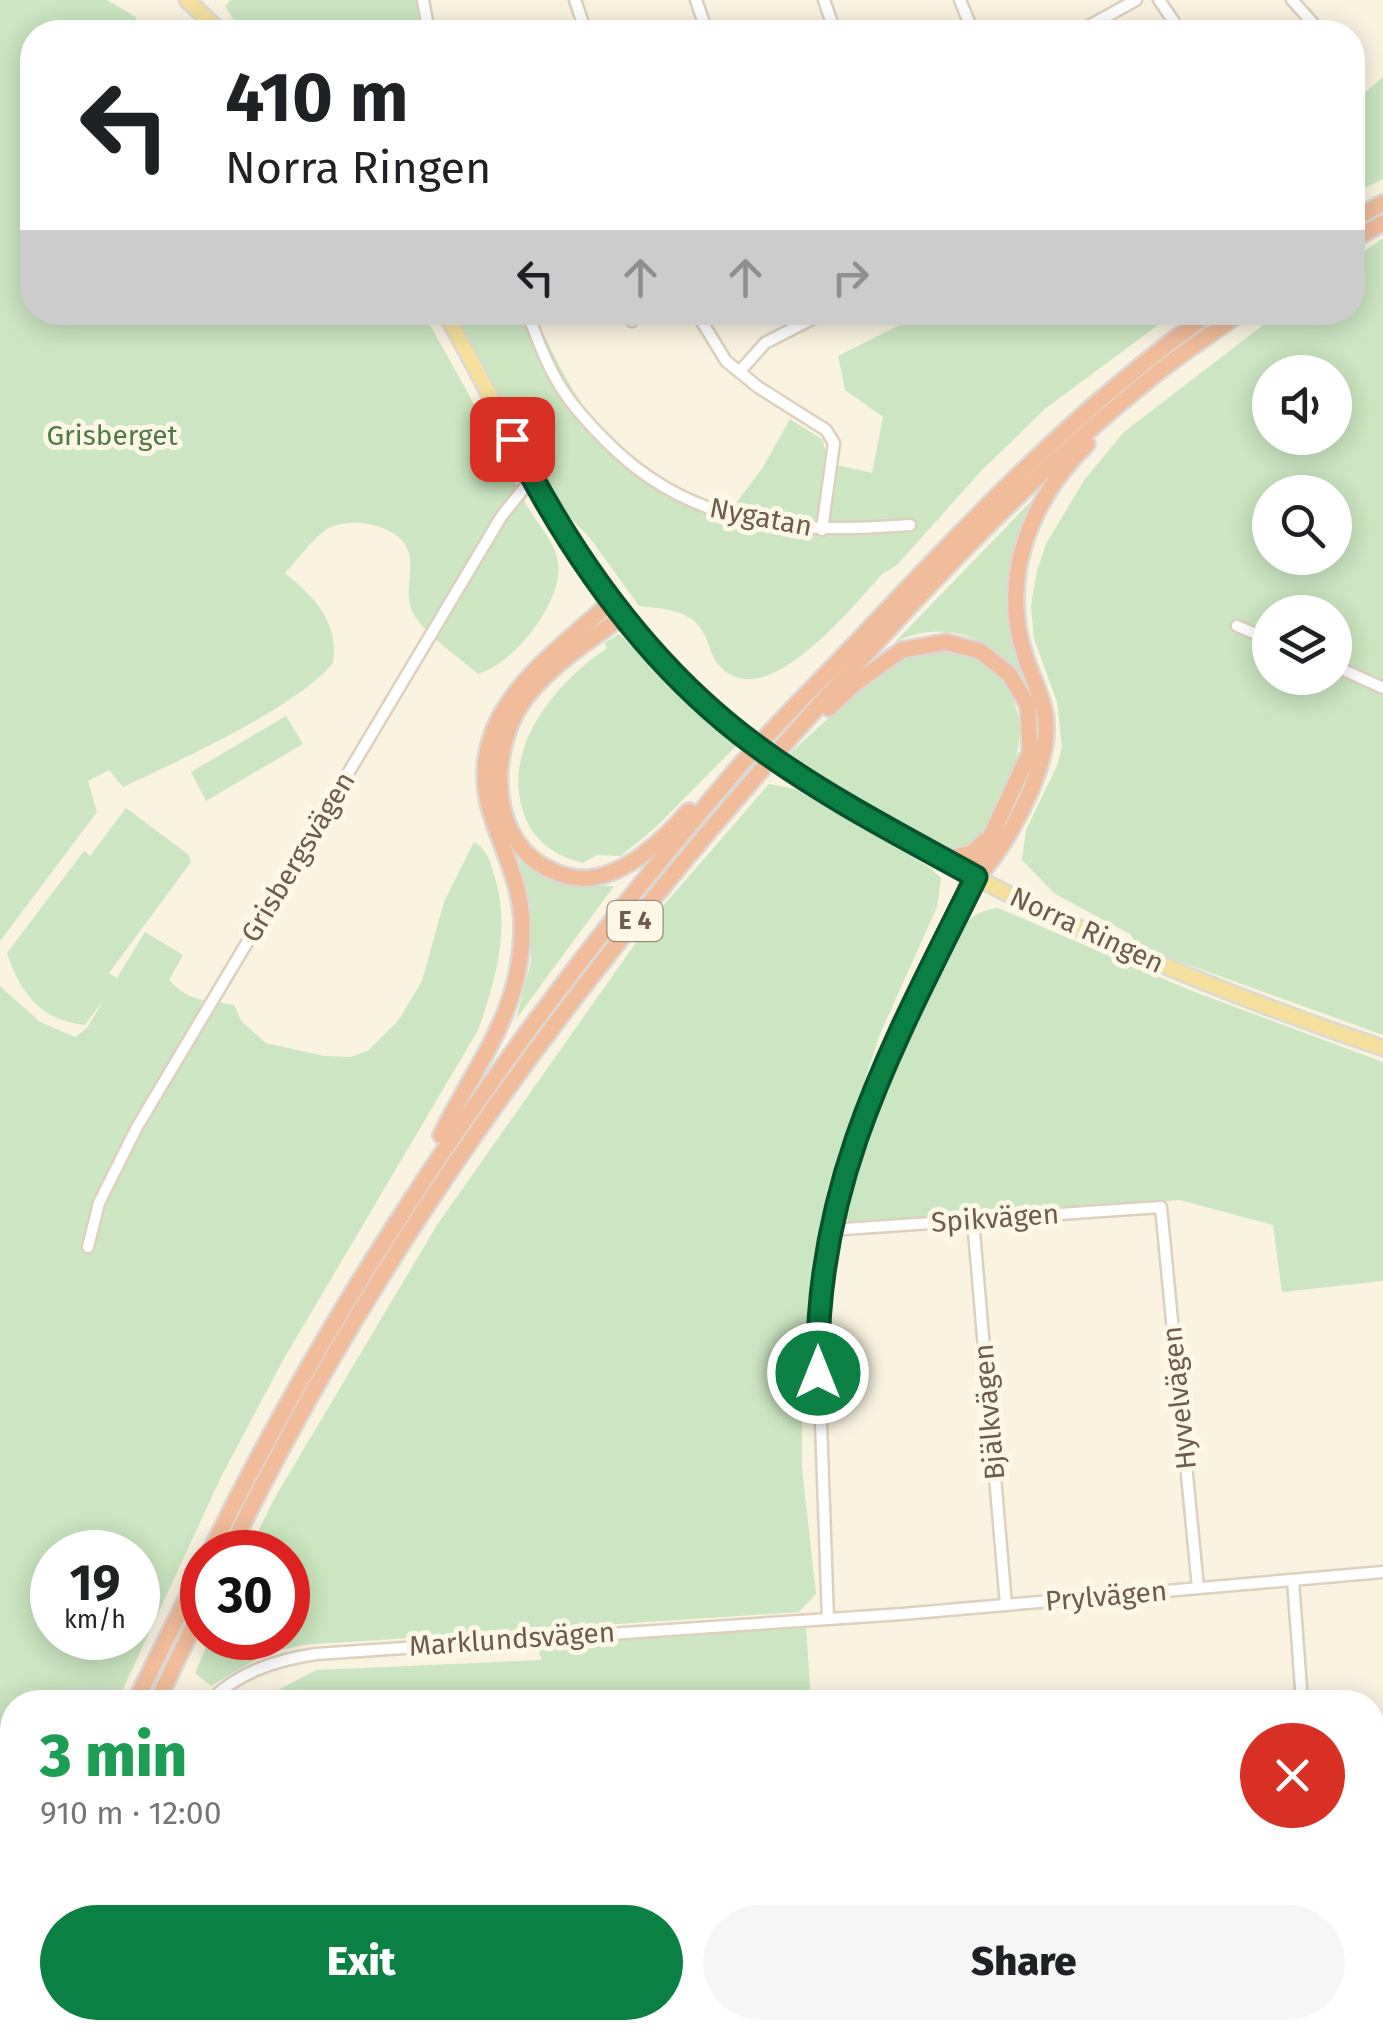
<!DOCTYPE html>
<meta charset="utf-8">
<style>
body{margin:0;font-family:"Fira Sans",sans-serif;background:#f6f6f6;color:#202124;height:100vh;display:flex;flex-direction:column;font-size:38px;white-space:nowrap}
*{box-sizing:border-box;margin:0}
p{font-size:32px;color:#757577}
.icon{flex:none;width:55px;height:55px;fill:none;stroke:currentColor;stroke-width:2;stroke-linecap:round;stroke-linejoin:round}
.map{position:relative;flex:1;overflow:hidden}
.drawer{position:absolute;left:0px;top:1690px;width:1385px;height:350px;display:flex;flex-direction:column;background:#fff;border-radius:40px 40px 0 0;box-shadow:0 5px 25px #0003}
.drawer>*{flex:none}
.guide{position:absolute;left:20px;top:20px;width:1345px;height:305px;border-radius:40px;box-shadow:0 5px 25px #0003;background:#fff;color:#202124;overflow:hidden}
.tools{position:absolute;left:1252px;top:355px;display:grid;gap:20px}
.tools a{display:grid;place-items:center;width:100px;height:100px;border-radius:50%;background:#fff;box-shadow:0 5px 25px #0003;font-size:50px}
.speed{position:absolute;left:30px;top:1530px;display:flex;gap:20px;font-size:50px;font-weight:700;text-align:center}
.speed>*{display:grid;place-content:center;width:130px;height:130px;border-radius:50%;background:#fff;box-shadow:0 5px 25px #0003;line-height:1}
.speed small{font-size:25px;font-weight:400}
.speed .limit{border:15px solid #d22;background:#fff;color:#111}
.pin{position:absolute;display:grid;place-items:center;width:85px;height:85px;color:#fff;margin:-42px;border-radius:20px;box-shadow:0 5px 15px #0006}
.me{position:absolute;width:110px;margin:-55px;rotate:0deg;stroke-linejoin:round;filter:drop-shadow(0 0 8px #0008)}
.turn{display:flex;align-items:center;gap:35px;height:210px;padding:0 40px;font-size:45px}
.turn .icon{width:130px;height:130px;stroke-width:2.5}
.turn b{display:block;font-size:70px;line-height:85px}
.lanes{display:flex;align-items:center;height:95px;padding:0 40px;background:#0003;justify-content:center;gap:50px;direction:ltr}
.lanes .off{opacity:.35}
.round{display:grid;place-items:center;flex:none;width:105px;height:105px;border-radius:52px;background:#f6f6f6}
.headline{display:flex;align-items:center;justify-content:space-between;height:170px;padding:0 40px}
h1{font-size:60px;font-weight:800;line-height:75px;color:#1e9e55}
.cta{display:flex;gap:20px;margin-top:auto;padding:20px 40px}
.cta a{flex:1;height:115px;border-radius:60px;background:#0b8043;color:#fff;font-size:40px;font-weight:800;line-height:115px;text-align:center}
.cta a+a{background:#f6f6f6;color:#202124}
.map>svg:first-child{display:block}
.green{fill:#cbe6c1;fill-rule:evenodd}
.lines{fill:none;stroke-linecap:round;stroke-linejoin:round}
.minor-casing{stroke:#ddd0bd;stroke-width:15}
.major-casing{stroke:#dcd8d4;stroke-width:19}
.highway-casing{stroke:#dcd8d4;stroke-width:20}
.minor{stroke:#fff;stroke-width:10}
.major{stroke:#f4df9d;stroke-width:14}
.highway{stroke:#f0bc9b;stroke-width:15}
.major-bridge-casing{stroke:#dcd8d4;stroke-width:19;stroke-linecap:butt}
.major-bridge{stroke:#f4df9d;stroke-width:14}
.route-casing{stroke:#07532c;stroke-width:25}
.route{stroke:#0b8043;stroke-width:18}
.labels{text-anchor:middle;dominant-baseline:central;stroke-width:10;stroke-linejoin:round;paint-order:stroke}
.shield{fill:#fdf7e6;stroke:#998a79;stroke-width:2.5}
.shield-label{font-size:25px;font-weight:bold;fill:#6e5b4a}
.park-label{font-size:28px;fill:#4f7a46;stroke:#fdf7e6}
.street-label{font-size:28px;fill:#6e5b4a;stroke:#fdf7e6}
</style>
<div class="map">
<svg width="1383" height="2040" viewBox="0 0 1383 2040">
<rect width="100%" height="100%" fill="#faf3e0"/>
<g class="green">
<path d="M0 0H107L136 17 140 32H32V312L423 313C459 375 492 437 525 502 535 523 554 538 558 562 564 601 514 664 478 674 461 659 418 629 411 609 405 591 413 572 409 554 403 525 352 516 329 528 313 537 298 560 285 573 315 598 339 622 333 663 296 708 178 761 123 787L109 770 88 781 97 812 0 941Z"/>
<path d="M231 0H418L424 32H241L225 6Z"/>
<path d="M1383 77V179L1353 194V103Z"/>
<path d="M1383 238V1035L1139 947 1130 934 1055 894 1022 860 1026 830 1057 766 1062 748 1057 702 1034 639 1031 606 1037 571 1046 544 1085 479 1124 432 1279 313 1352 312 1353 259ZM1270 372H1335V438H1270ZM1270 492H1335V558H1270ZM1270 612H1335V678H1270Z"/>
<path d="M1013 312 1174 313 1045 409 981 471 897 565 882 574C854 605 763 720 718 664 711 656 710 646 705 636 693 609 665 609 639 606L590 538 557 504 456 313H534C582 420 618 469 731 510L763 467 790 419 823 440 828 463 872 473 883 417 845 390 838 356 924 313H944L949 322 997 321Z"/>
<path d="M1040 492C1004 559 1005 611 1024 682 994 637 945 618 895 642Z"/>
<path d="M619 634 737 745 656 827 621 856 597 855 583 863C556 856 536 843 525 817 499 750 554 684 607 648L604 643Z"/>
<path d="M948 651C1084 679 990 856 951 852 914 848 820 780 787 756L867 683 915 652Z"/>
<path d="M286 716 303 744 206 801 191 772Z"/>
<path d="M769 784 795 789 929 867 941 878 937 907 880 1034 834 1173 822 1233 802 1382V1468L816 1594 799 1612 303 1645 265 1654 211 1686 195 1673 210 1638H288V1552H248L274 1499 437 1225 656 914Z"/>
<path d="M126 808 189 855 191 862 109 973 117 978 145 932 183 955 169 980C192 1004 205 999 234 1005L242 1022 266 1043 324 1056 351 1057 369 1050 398 1021 422 981 444 902 474 842C487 850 490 860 494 875 511 927 496 980 478 1030L282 1362 221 1477 117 1702H12V1899L0 1920V986L40 1022 75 1037 87 1028 104 999 85 1025C40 1020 21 994 7 953L84 851 90 856ZM52 1552H138V1638H52Z"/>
<path d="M519 860C548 882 578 886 614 886L516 1019 531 962V919Z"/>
<path d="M998 908 1192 991 1383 1062V1281L1282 1292 1273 1225 1180 1200 854 1226 839 1212 860 1147 958 934C969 917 978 911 998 908Z"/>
<path d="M806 1625 811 1702H255L316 1670 542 1660 535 1643Z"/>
<path d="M12 2015V2028H188L191 2040H0Z"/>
<path d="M214 2028H1028L1029 2040H216Z"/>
</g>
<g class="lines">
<g class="minor-casing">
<g id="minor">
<path d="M423 0 429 32"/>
<path d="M575 0 586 32"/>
<path d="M696 0 707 32"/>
<path d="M824 0 835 32"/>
<path d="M960 0 973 32"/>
<path d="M1159 0 1181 32"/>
<path d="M1292 0 1321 32"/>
<path d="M1078 32 1136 0"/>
<path d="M1352 68 1355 71"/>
<path d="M527 312C537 338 547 366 562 389 574 408 590 425 606 441 691 528 796 534 910 525"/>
<path d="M696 312 726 361 758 387 826 430 834 443 822 530"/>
<path d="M632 321 639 312"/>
<path d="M741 370 765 343 812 319 809 312"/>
<path d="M1237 626 1270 640"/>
<path d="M1335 666 1383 688"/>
<path d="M973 1220 1006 1605"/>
<path d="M830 1230 1161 1207 1198 1588"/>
<path d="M88 1247 99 1203 137 1127 501 517 532 478"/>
<path d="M1293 1580 1302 1702"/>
<path d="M828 1619 818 1338 826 1246 835 1204 864 1111 977 877"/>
<path d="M209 1702C238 1672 276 1660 316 1654L902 1614 1383 1572"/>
<path d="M203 2028 205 2040"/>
<path d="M1035 2028 1036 2040"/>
<path d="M1331 2028 1332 2040"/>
</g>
</g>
<g class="major-casing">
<g id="major">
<path d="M187 0 221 32"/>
<path d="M444 312C494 396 531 487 586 568 629 629 682 682 738 731"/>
<path d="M795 773C978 891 1178 979 1383 1048"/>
</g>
</g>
<g class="highway-casing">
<g id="highway">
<path d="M1352 220 1383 203"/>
<path d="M1352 240 1383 223"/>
<path d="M623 616C589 642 544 668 520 706 488 756 490 845 553 871 562 876 579 879 590 878 629 873 664 839 689 811"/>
<path d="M829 708 853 685 902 650 946 642 980 651 1009 674 1028 705 1030 752 981 857 977 877"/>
<path d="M944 859 972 853 985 841"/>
<path d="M977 877C1006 848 1048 769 1046 726 1046 702 1031 676 1024 653 1000 575 1031 499 1087 444"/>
<path d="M441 1135C476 1063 524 1010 522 923 521 884 502 849 491 813 461 714 550 658 612 601"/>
<path d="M210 1552C349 1268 529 1011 735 771 774 726 816 685 857 642 967 524 1078 407 1211 312"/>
<path d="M229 1552C373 1254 569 987 788 740 903 611 1021 482 1156 374 1183 352 1213 333 1242 312"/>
<path d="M135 1702 202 1567"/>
<path d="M157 1702 202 1608"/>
<path d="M0 1954 12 1934"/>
<path d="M0 1990 12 1968"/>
</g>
</g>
<use href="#minor" class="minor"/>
<use href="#major" class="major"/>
<use href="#highway" class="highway"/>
<g class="major-bridge-casing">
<path id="major-bridge" d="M738 731 795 773"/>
</g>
<use href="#major-bridge" class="major-bridge"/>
</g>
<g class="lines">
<g class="route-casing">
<path id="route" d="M512 439C571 556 649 667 755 745 824 796 902 836 976 877 894 1043 814 1182 818 1373"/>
</g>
<use href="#route" class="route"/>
</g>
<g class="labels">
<rect class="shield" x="607.5" y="901" width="55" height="40" rx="8"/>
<g class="shield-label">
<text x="635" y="921">E 4</text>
</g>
<g class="park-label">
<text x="112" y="435">Grisberget</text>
</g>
<g class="street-label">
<text transform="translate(761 517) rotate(11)">Nygatan</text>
<text transform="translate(298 857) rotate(-59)">Grisbergsvägen</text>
<text transform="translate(1087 930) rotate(25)">Norra Ringen</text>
<text transform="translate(995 1218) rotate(-4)">Spikvägen</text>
<text transform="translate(1179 1398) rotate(-96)">Hyvelvägen</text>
<text transform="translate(989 1412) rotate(-95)">Bjälkvägen</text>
<text transform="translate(1106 1596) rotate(-5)">Prylvägen</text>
<text transform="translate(512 1639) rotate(-4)">Marklundsvägen</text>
</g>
</g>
</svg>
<div class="tools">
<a><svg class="icon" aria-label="sound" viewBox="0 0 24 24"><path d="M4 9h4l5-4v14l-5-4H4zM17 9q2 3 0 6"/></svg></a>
<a><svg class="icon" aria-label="search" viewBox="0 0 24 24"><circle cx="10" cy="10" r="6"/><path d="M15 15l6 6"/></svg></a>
<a><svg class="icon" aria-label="layers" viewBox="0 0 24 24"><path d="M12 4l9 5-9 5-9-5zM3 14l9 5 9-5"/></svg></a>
</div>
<div class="speed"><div>19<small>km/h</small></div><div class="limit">30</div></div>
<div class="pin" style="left:512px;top:439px;background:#d93025"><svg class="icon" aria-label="arrive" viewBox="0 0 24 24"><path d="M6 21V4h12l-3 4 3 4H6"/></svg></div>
<svg class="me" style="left:818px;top:1373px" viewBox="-20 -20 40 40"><circle r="17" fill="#0b8043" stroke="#fff" stroke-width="3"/><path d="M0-11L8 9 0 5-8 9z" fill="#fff"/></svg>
<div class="guide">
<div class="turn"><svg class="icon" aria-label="left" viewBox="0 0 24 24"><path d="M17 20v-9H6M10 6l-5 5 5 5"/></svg><div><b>410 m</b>Norra Ringen</div></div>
<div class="lanes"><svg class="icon" aria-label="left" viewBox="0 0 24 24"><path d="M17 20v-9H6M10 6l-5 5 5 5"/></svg><svg class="icon off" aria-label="ahead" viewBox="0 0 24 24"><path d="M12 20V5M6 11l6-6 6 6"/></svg><svg class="icon off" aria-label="ahead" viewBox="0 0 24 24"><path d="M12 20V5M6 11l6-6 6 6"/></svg><svg class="icon off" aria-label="right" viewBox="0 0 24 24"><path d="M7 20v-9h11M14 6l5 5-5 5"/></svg></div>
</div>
<section class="drawer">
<div class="headline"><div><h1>3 min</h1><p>910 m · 12:00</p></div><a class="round" style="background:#d93025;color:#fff"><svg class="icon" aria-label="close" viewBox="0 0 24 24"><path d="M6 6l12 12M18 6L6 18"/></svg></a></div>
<div class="cta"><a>Exit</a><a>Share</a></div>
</section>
</div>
